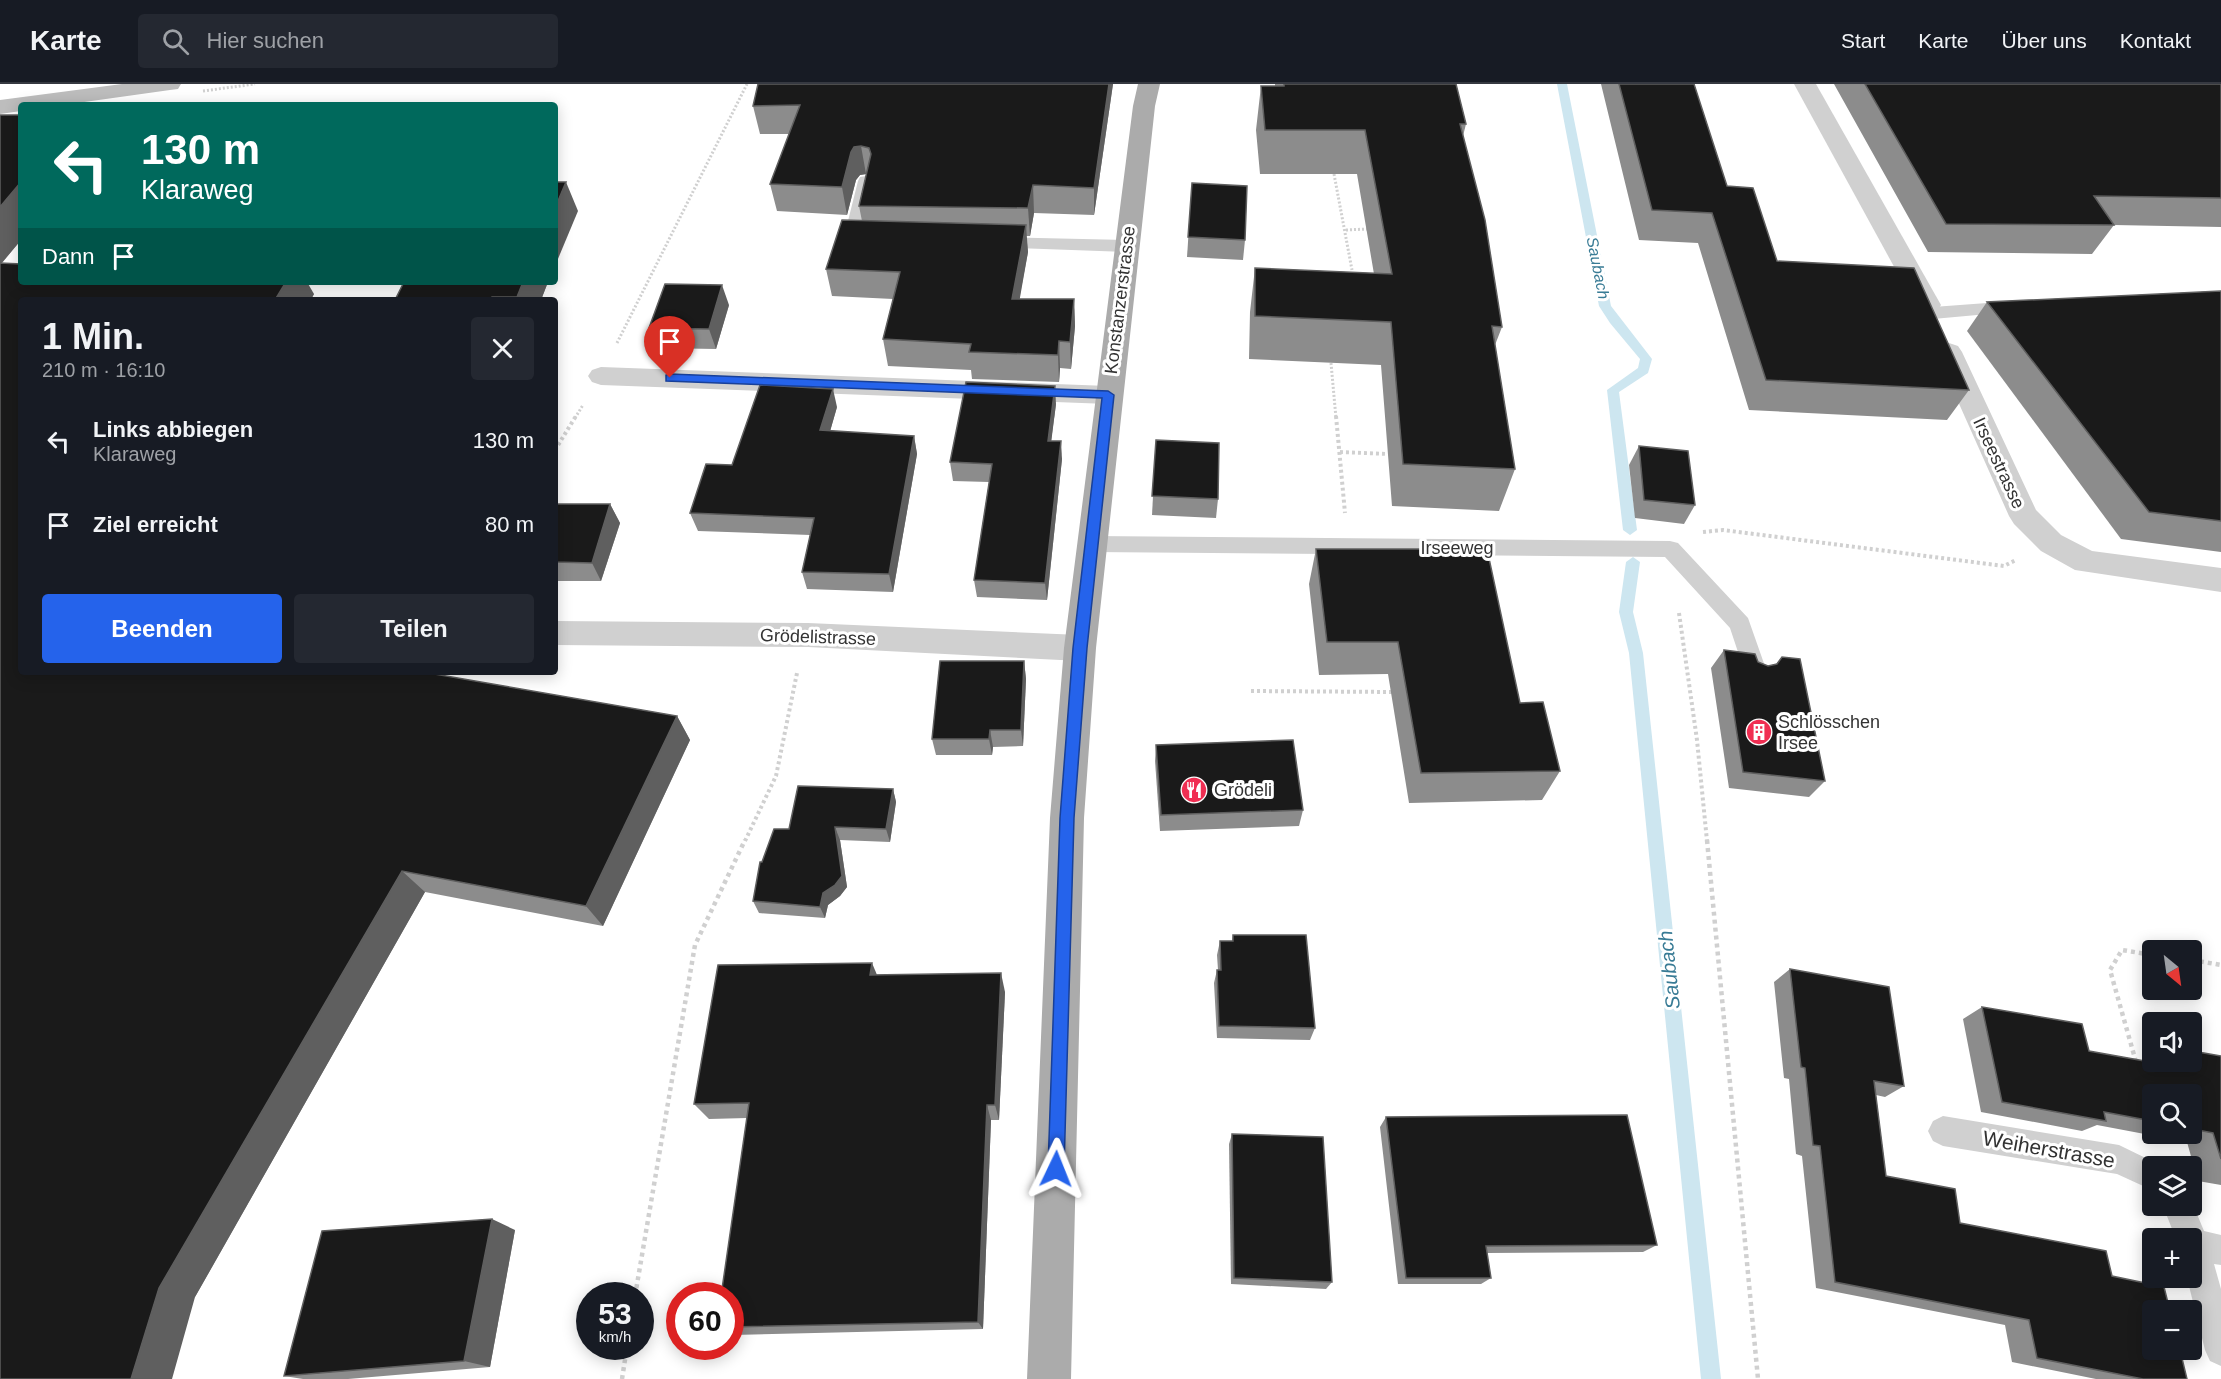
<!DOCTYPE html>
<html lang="de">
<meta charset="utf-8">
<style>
body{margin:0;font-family:Helvetica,sans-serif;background:#242831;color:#f1f3f6;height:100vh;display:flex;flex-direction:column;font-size:22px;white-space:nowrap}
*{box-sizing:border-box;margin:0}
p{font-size:20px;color:#9ea1a6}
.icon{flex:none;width:33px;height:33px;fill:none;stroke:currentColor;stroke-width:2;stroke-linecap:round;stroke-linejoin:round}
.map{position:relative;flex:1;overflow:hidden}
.panel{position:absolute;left:18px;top:213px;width:540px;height:378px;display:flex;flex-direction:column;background:#171b24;border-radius:6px;box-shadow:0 3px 15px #0003}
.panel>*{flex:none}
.hud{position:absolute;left:18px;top:18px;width:540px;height:183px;border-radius:6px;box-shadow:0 3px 15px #0003;background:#00695c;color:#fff;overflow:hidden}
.needle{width:39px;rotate:151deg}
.tools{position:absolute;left:2142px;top:856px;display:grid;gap:12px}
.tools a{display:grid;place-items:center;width:60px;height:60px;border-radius:6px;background:#171b24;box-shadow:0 3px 15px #0003;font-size:30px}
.speed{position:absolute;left:576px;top:1198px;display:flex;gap:12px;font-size:30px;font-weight:700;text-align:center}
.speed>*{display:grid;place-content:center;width:78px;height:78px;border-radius:50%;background:#171b24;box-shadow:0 3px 15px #0003;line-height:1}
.speed small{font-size:15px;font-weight:400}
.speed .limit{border:9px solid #d22;background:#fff;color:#111}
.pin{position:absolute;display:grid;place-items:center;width:51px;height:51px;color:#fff;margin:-62px -26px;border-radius:50% 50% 50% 0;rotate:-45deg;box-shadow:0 0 6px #0007}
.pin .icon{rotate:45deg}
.me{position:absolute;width:66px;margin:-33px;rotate:2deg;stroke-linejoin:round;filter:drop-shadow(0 0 4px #0008)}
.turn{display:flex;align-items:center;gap:21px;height:126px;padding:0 24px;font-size:27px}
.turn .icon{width:78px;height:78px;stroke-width:2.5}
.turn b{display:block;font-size:42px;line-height:51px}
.then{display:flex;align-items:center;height:57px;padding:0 24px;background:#0003;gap:12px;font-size:22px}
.round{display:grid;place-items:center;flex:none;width:63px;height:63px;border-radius:6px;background:#242831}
.summary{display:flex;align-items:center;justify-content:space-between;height:102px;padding:0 24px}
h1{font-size:36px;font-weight:800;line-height:45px}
.cta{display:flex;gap:12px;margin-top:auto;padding:12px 24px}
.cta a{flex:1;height:69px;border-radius:6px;background:#2563eb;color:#fff;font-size:24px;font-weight:800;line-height:69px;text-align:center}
.cta a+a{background:#242831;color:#f1f3f6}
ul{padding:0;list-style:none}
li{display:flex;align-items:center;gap:18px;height:84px;padding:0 24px}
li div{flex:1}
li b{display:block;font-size:22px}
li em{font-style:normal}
header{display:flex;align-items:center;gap:36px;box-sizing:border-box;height:84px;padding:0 30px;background:#171b24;border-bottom:2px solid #363941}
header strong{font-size:28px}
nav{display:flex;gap:33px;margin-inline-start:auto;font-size:21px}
.search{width:420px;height:54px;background:#242831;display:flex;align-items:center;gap:15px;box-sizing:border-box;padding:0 21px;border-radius:6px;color:#9ea1a6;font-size:22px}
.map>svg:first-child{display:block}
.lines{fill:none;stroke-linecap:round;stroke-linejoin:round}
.stream{fill:#cde6f0;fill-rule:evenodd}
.path-far2{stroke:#d0d0d0;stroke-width:3;stroke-dasharray:2 2;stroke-linecap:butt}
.path-far1{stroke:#d0d0d0;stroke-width:4;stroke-dasharray:3 3;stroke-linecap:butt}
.path{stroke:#d0d0d0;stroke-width:4.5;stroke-dasharray:4 4;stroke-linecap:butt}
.lane{fill:#d0d0d0;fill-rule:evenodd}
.street{fill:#d0d0d0;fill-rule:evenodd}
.secondary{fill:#bdbdbd;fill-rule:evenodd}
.primary{fill:#ababab;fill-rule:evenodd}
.wall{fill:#8c8c8c;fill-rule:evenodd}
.shaded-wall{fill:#5f5f5f}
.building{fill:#1a1a1a;stroke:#5f5f5f;stroke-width:1.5}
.route{fill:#2563eb;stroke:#184099;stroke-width:1.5}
.labels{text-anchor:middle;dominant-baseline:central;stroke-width:6;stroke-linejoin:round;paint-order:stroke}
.far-water-label{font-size:16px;font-style:italic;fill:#387b95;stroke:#fff}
.street-label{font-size:18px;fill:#333;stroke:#fff}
.poi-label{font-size:18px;fill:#333;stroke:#fff;text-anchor:start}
.water-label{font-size:20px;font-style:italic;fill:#387b95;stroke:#fff}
.near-street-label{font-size:21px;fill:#333;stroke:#fff}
</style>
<header>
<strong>Karte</strong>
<div class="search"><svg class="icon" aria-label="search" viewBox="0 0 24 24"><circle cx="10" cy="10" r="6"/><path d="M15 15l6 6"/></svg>Hier suchen</div>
<nav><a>Start</a><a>Karte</a><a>Über uns</a><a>Kontakt</a></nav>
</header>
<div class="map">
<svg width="2221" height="1295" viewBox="0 0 2221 1295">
<rect width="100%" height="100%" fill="#fff"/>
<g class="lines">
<g class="stream">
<path d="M1557 0H1567L1611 222 1652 275 1648 289 1619 308 1637 446 1630 451 1623 446 1607 306 1638 284 1640 275 1610 239 1599 222Z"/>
<path d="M1633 473 1640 478 1633 528 1643 569 1721 1295H1701L1629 569 1619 528 1626 478Z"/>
</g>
<g class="path-far2">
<path d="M203 7 255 0"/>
<path d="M1334 90 1352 186"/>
<path d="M1346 146 1367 145"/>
<path d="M617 259 747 0"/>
<path d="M1331 279 1336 334"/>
<path d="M575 334 583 321"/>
</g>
<g class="path-far1">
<path d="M1336 332 1345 429"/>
<path d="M555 366 576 332"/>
<path d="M1340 368 1388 370"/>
<path d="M1703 448 1723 446 2004 482 2016 476"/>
<path d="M1679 529 1697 656 1707 757"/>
<path d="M1251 607 1393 608"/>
<path d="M745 757 776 692 797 589"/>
</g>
<g class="path">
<path d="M1707 756 1758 1295"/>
<path d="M2192 876 2221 881"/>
<path d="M2136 978 2110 886 2122 866 2152 871"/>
<path d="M635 1212 695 861 745 756"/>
<path d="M622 1295 627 1263"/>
</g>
<g class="lane">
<path d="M866 92 872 93 874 97 862 152 869 154 872 158 869 162C861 164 854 163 846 161L843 157 858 97 860 93Z"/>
<path d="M994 153 1127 156 1133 158 1136 162 1133 166 1127 168 988 163 985 159 988 155Z"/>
<path d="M2014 217 2021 219 2023 223 2021 227 1933 235 1926 233 1924 229 1926 225 1933 223Z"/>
<path d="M1092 452 1670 457 1678 459 1748 534 1767 588 1763 595 1755 597 1747 595 1730 544 1665 473 1092 468 1084 466 1081 460 1084 454Z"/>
<path d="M1943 1032 2119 1061 2164 1083H2152V1106L2117 1090 1943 1062 1933 1057 1928 1047 1933 1037Z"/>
<path d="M2192 1118 2204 1147 2221 1151V1181L2214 1180 2221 1205V1282L2210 1277 2205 1266 2187 1194H2192V1155H2176L2163 1122H2192Z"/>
</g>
<g class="street">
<path d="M1794 0H1816L1941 221 1937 227 1928 229 1919 227 1915 221Z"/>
<path d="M1949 259 1958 262 1962 268 2036 426 2061 451 2092 467 2221 484V508L2075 486 2041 467 2014 440 2009 432 1936 268 1940 262Z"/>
<path d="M601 283 1108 302 1118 304 1122 311 1118 318 1108 320 601 301 592 298 588 292 592 286Z"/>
<path d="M555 537 808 539 1080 551 1091 555 1096 564 1091 573 1080 577 808 563 555 561Z"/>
</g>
<path class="secondary" d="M122 0H181L178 5 170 6 63 21H21V27L0 30V16Z"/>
<path class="primary" d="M1138 0H1160L1155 22 1096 564 1084 734 1071 1295H1027L1050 734 1064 564 1133 22Z"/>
</g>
<g class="wall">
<path d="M758 0H1113L1094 131 1034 129 1030 152H1026L1028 168 1019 215H1074L1075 242 1071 285 1060 284 1059 298 972 295 971 286 888 282 883 255 893 215 832 212 826 185 862 137 859 122 867 90 860 91 856 96 847 131 777 127 770 100 789 50H760L753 22Z"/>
<path d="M1275 0H1456L1466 40 1463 52 1502 243 1495 261 1515 385 1499 427 1392 422 1381 281 1249 275 1250 228 1255 184 1374 190 1357 90H1260L1256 46 1261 2H1275Z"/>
<path d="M1601 0H1694L1727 102 1777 177 1969 306 1947 336 1749 326 1698 159 1639 156Z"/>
<path d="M1834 0H2221V143L2114 141 2092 170 1928 168Z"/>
<path d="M0 31H21V156L2 179 314 210 21 588 677 632 690 656 603 842 425 808 195 1213 0 1295Z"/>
<path d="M1192 99 1245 156 1243 176 1187 173Z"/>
<path d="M404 198H548L541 216H395Z"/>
<path d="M2221 207V468L2121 455 1967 247 1987 218Z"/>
<path d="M729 221 716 265 657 264 649 244Z"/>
<path d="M1056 320 1051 357 1062 375 1047 516 977 513 974 496 989 398 953 397 950 378Z"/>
<path d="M837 323 830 347 914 352 917 370 893 508 807 505 802 488 810 451 698 447 690 429 732 381Z"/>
<path d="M1156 356 1218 415 1216 434 1152 431Z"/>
<path d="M1639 362 1695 421 1684 440 1635 434 1629 381Z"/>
<path d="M555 420H610L620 439 601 497H555Z"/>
<path d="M1316 465 1560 687 1542 716 1409 719 1388 590 1319 591 1309 500Z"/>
<path d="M1724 566 1768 582 1776 580 1782 573 1825 697 1809 713 1729 704 1711 584Z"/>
<path d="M1024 577 1026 595 1023 662 993 663 992 671H936L932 655Z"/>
<path d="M1156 661 1303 726 1299 742 1160 747 1155 677Z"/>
<path d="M893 705 896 718 890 758 840 756 847 803 840 812 828 821 825 834 759 829 753 817 762 778 789 745Z"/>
<path d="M1233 851 1315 944 1310 956 1217 954 1214 899 1217 886H1218L1217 871 1220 857H1232Z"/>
<path d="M1790 885 1904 1002 1885 1013 1876 1011 1886 1092 1960 1139 2112 1192 2187 1295H2096L2012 1278 2005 1241 1816 1204 1802 1072 1796 1070 1789 995 1784 994 1774 898Z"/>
<path d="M877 891 1005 908 999 1036H991L983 1245 732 1251 730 1250V1243L747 1034 709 1035 694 1020Z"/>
<path d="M1982 923 2089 967 2165 981V978H2192V974L2221 972V1101L2198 1097 2187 1058 2097 1041 2082 1047 1981 1028 1963 935ZM2152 1011H2192V1050H2152Z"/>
<path d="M1386 1033 1657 1161 1643 1168 1487 1169 1491 1194 1481 1200H1398L1380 1043Z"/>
<path d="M1232 1050 1332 1198 1326 1205 1231 1200 1229 1060Z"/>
<path d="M515 1146 490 1283 348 1295H303L284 1292Z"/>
</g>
<g class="shaded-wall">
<path d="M1109 0H1113L1094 131V104Z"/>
<path d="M861 62 866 90 860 91 856 96 847 131 842 103 851 68 854 63Z"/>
<path d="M21 98V156L0 181V123Z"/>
<path d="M566 98 578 127 555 182V124Z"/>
<path d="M1033 101 1034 129 1030 152 1028 124Z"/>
<path d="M1026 141 1028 168 1015 242 1012 215Z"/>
<path d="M286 198H307L314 210 311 216H275Z"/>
<path d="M523 198H548L541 216H518L517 213Z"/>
<path d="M722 201 729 221 716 265 709 245Z"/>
<path d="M1074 215 1075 242 1071 285 1070 258Z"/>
<path d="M1059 257 1060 284 1059 298 1058 271Z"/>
<path d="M1055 302 1056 320 1049 375 1048 357Z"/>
<path d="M833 305 837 323 825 365 820 346Z"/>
<path d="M914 352 917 370 893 508 889 490Z"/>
<path d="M1061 357 1062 375 1047 516 1045 499Z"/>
<path d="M610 420 620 439 601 497 592 479Z"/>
<path d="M1024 577 1026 595 1023 662 1021 646Z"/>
<path d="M677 632 690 656 603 842 586 822Z"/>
<path d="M990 646 993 663 992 671 989 655Z"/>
<path d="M893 705 896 718 890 758 886 745Z"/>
<path d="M835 743 840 756 847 803 840 812 828 821 825 834 820 823Z"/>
<path d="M402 787 425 808 195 1213 172 1295H131L159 1204Z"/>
<path d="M872 879 880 898 870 891Z"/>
<path d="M1001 889 1005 908 999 1036 995 1021Z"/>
<path d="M987 1021 991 1036 983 1245 978 1238Z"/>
<path d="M492 1135 515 1146 490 1283 464 1277Z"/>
</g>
<g class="building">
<path d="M758 0H1109L1094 104 1033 101 1028 124 859 122 871 70 869 64 861 62 854 63 851 68 842 103 770 100 800 21 753 22Z"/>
<path d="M1284 0H1456L1466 40H1460L1485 136 1502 243 1492 242 1515 385 1403 380 1391 238 1255 232V184L1392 190 1365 46H1265L1261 2H1284Z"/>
<path d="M1619 0H1694L1727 102 1753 104 1777 177 1914 184 1969 306 1766 296 1712 129 1652 126Z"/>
<path d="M1865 0H2221V114L2094 112 2114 141 1946 140Z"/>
<path d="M0 31H21V98L0 123Z"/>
<path d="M555 98H566L555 124Z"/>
<path d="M1192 99 1247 102 1245 156 1188 153Z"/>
<path d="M842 136 1026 141 1012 215H1074L1070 258 1059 257 1058 271 969 268 971 260 883 255 900 188 826 185Z"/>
<path d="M0 179 21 180V198H286L275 216H21V588H423L677 632 586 822 402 787 159 1204 131 1295H0Z"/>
<path d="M404 198H523L517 213H492L491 216H395Z"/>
<path d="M665 200 722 201 709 245 649 244Z"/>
<path d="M2221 207V437L2149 428 1987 218Z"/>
<path d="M966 298 1055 302 1048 357H1061L1045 499 974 496 992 380 950 378Z"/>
<path d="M760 301 833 305 820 346 914 352 889 490 802 488 814 434 690 429 706 380 732 381Z"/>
<path d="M1156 356 1219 359 1218 415 1152 412Z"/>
<path d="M1639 362 1688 367 1695 421 1644 416Z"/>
<path d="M555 420H610L592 479 555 478Z"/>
<path d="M1316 465H1487L1520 619 1543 618 1560 687 1421 689 1398 558H1327Z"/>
<path d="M1724 566 1755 570 1758 578 1768 582 1777 580 1782 573 1800 575 1825 697 1743 688Z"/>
<path d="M940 577H1024L1021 646H990L989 655H932Z"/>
<path d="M1293 656 1303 726 1161 731 1156 661Z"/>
<path d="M798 702 893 705 886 745 835 743 842 792 835 801 823 809 820 823 753 817 760 778H762L774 745H789Z"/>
<path d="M1233 851H1306L1315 944 1219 942 1217 886H1221L1220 857H1233Z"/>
<path d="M872 879 870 891 1001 889 995 1021H987L978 1238 730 1243V1212H721L749 1019 694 1020 718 881Z"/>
<path d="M1790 885 1889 903 1904 1002 1874 997 1886 1092 1955 1105 1960 1139 2106 1167 2112 1192 2164 1203 2170 1227H2152V1266H2180L2187 1295H2143L2037 1274 2029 1236 1835 1198 1820 1062 1813 1061 1805 984 1801 983Z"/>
<path d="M1982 923 2082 940 2089 967 2195 986 2192 974V967L2221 972V1075L2213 1049 2192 1045V1011H2152V1037L2104 1028 2106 1037 2002 1018Z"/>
<path d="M1627 1031 1657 1161 1486 1162 1491 1194H1406L1386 1033Z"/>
<path d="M1232 1050 1323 1053 1332 1198 1234 1194Z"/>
<path d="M492 1135 464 1277 284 1292 322 1147Z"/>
</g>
<path class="route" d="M670 290 1108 307 1114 311 1087 564 1074 734 1064 1085 1062 1091 1056 1094 1050 1091 1048 1085 1060 734 1073 564 1102 314 666 297V291Z"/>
<defs>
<g id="building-disc" transform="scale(1.35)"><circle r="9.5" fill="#f02e52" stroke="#fff"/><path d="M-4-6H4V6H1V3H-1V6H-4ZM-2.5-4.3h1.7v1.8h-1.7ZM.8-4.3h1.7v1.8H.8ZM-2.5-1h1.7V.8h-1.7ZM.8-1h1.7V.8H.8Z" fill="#fff"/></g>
<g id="restaurant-disc" transform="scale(1.35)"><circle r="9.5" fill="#f02e52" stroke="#fff"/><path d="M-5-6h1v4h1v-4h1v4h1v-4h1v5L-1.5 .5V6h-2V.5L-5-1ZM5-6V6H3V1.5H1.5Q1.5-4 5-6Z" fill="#fff"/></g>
</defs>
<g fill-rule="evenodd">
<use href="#building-disc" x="1759" y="648"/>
<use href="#restaurant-disc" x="1194" y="706"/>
</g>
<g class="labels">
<g class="far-water-label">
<text transform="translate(1598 184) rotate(79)">Saubach</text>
</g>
<g class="street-label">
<text transform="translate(1120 216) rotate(-83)">Konstanzerstrasse</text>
<text transform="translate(1999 379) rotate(65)">Irseestrasse</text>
<text x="1457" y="464">Irseeweg</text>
<text transform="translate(818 553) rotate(2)">Grödelistrasse</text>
</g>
<g class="poi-label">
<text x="1778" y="638">Schlösschen<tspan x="1778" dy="21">Irsee</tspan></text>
<text x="1214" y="706">Grödeli</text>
</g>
<g class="water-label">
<text transform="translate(1669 886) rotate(-96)">Saubach</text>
</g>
<g class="near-street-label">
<text transform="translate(2049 1065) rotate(10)">Weiherstrasse</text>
</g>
</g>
</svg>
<div class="tools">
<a><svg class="needle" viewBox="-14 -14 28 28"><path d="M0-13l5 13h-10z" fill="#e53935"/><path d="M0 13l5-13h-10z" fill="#9ea1a6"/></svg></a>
<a><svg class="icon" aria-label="sound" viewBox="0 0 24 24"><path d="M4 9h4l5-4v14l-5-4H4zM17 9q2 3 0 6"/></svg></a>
<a><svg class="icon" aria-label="search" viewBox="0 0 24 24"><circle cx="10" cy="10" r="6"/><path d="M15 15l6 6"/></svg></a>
<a><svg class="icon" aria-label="layers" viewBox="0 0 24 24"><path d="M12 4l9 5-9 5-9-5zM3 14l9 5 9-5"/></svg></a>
<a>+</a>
<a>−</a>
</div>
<div class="speed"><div>53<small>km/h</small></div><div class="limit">60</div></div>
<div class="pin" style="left:670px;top:294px;background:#d93025"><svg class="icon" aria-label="arrive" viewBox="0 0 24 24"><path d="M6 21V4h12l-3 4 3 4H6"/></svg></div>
<svg class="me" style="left:1056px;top:1085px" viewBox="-20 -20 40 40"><path d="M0-17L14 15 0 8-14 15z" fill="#2563eb" stroke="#fff" stroke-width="4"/></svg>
<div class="hud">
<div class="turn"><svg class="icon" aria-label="left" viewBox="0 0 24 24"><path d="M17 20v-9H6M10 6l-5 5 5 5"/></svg><div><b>130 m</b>Klaraweg</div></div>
<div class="then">Dann<svg class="icon" aria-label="arrive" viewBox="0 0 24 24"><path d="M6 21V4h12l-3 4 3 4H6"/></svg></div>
</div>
<section class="panel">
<div class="summary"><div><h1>1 Min.</h1><p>210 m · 16:10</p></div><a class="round"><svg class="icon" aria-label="close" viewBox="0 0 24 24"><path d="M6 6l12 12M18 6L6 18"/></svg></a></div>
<ul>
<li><svg class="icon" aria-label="left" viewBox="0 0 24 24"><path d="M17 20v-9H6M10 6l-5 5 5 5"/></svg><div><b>Links abbiegen</b><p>Klaraweg</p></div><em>130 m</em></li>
<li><svg class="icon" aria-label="arrive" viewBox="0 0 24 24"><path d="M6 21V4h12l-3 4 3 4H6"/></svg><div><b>Ziel erreicht</b></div><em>80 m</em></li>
</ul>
<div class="cta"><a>Beenden</a><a>Teilen</a></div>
</section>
</div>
